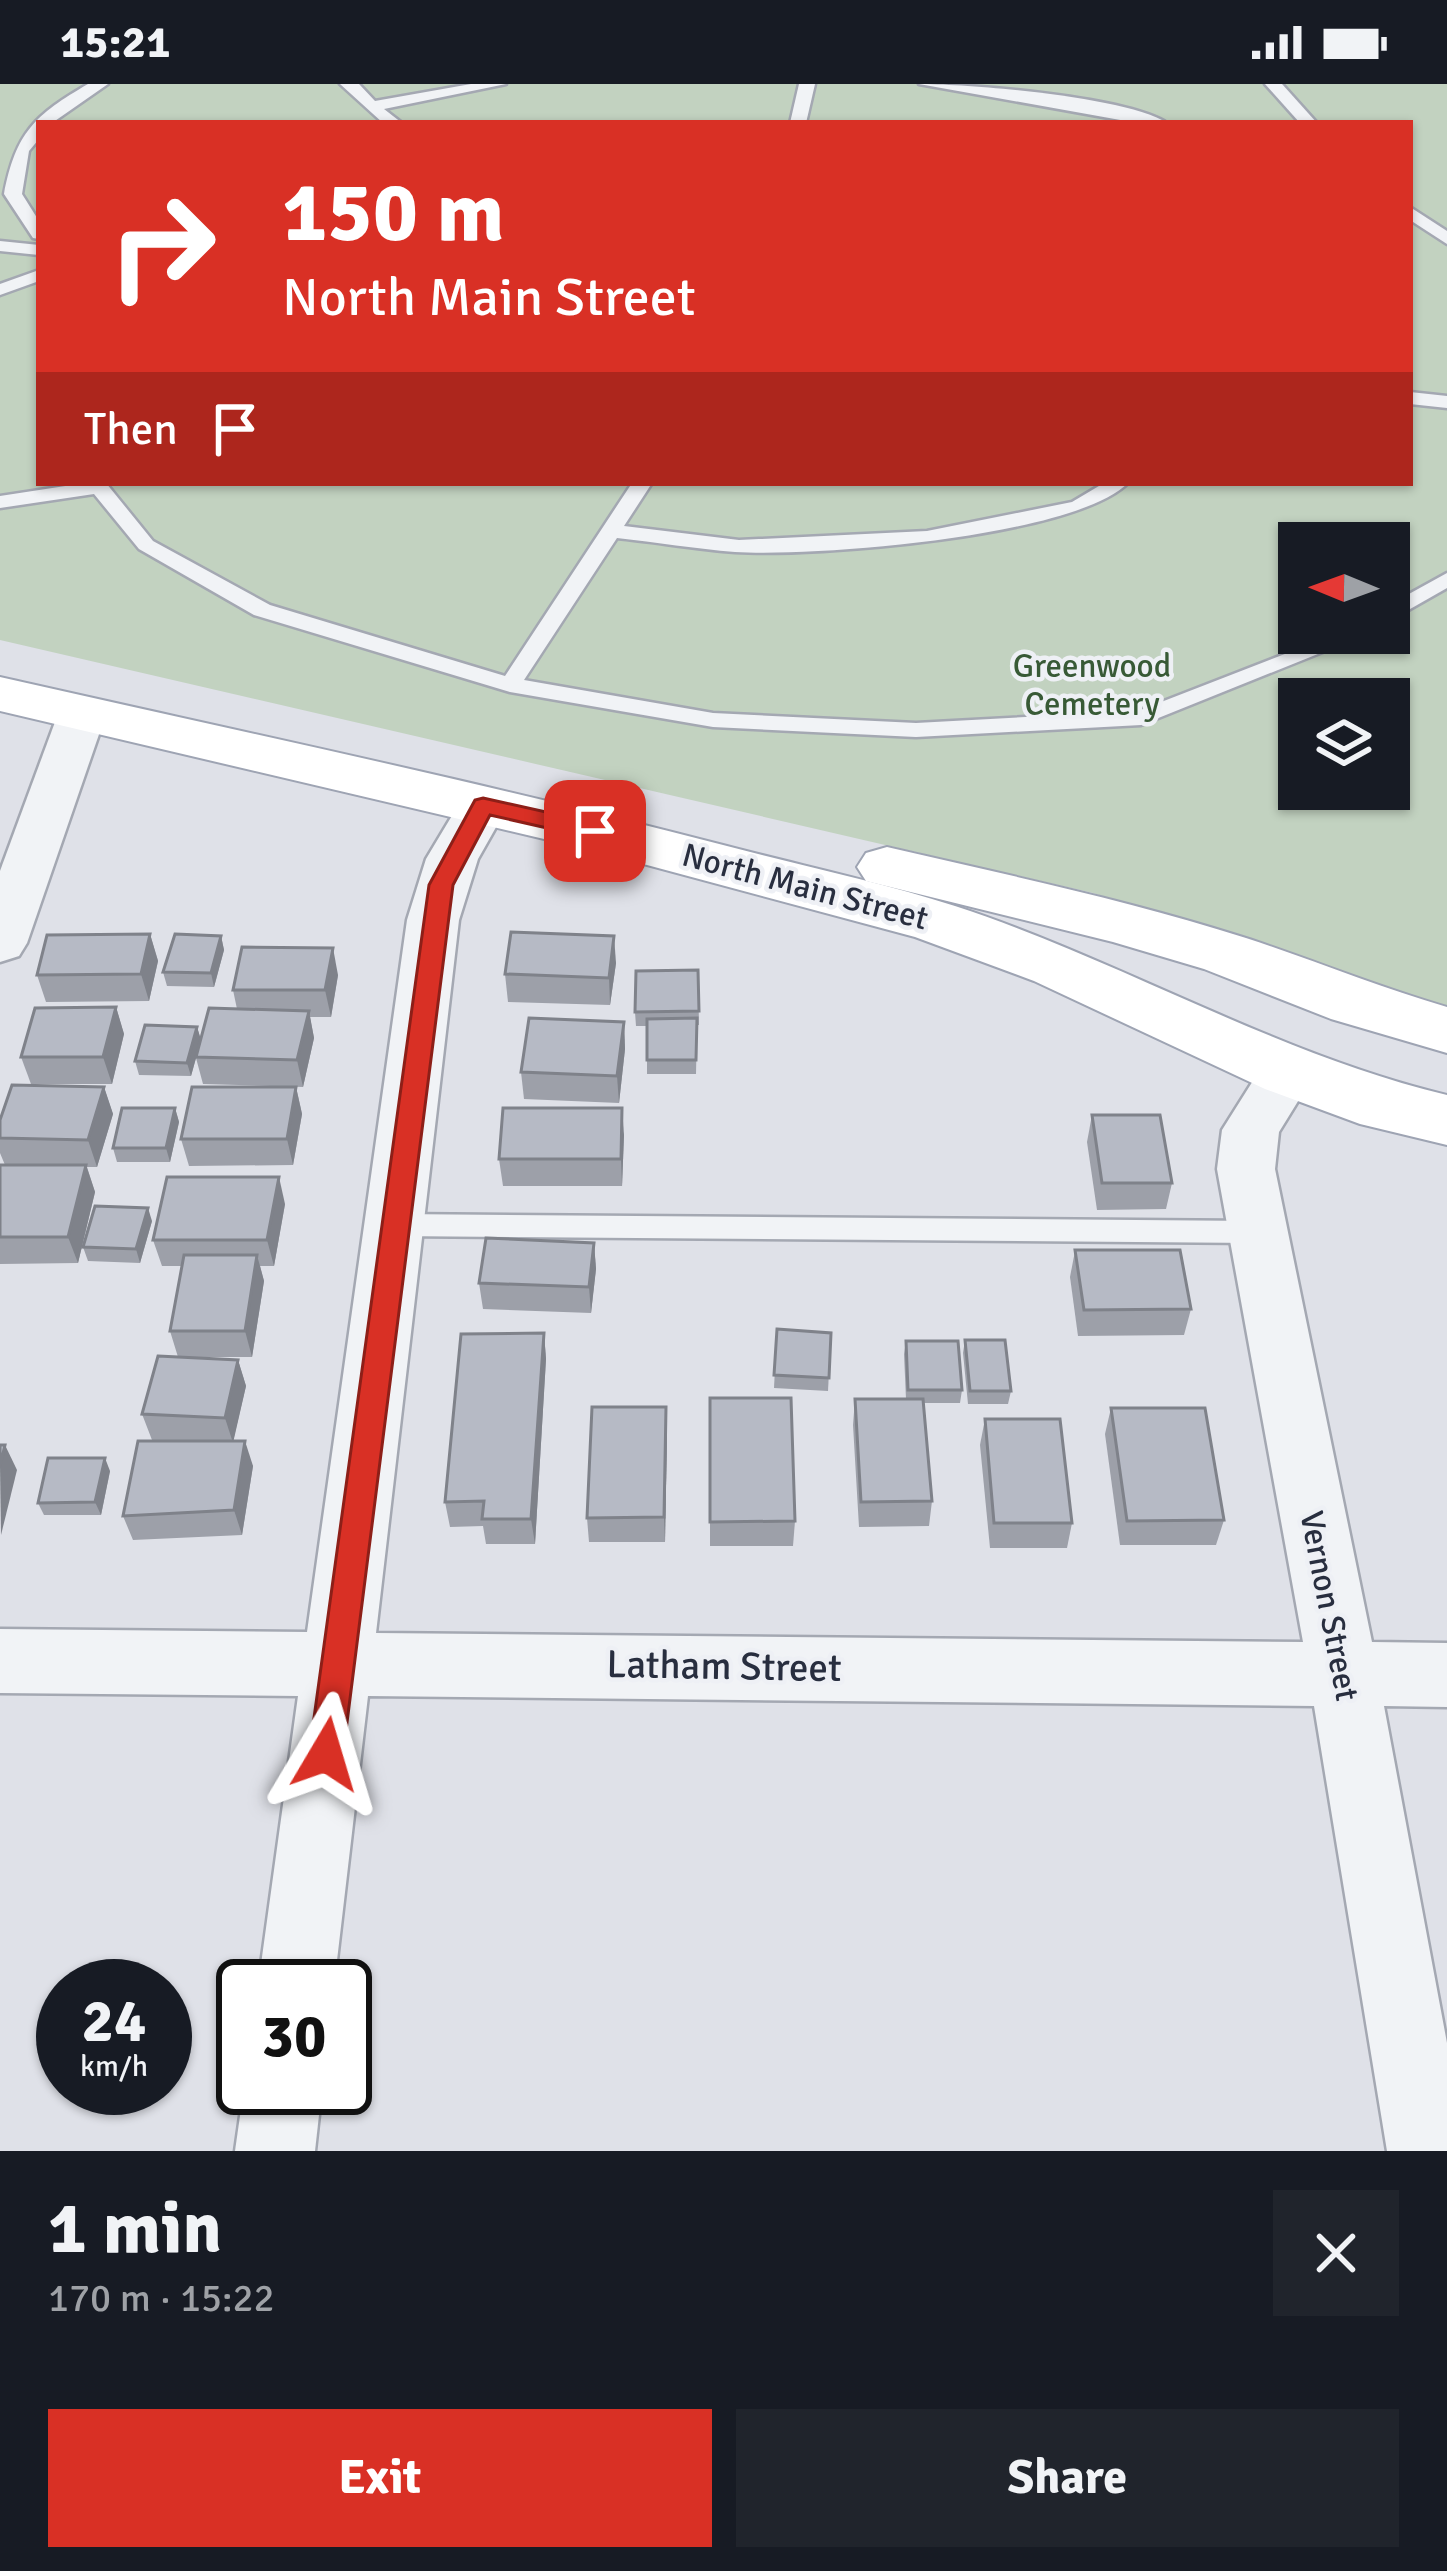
<!DOCTYPE html>
<meta charset="utf-8">
<style>
body{margin:0;font-family:Signika,sans-serif;background:#20242c;color:#f1f3f6;height:100vh;display:flex;flex-direction:column;font-size:45px;white-space:nowrap}
*{box-sizing:border-box;margin:0}
p{font-size:39px;color:#9ea1a6}
.icon{flex:none;width:66px;height:66px;fill:none;stroke:currentColor;stroke-width:2;stroke-linecap:round;stroke-linejoin:round}
.map{position:relative;height:2067px;overflow:hidden}
.details{display:flex;flex-direction:column;background:#171b24;flex:1}
.details>*{flex:none}
.top-card{position:absolute;left:36px;top:36px;width:1377px;height:366px;border-radius:0px;box-shadow:0 3px 9px #0004;background:#d93025;color:#fff;overflow:hidden}
.needle{width:78px;rotate:271deg}
.fabs{position:absolute;left:1278px;top:438px;display:grid;gap:24px}
.fabs a{display:grid;place-items:center;width:132px;height:132px;border-radius:0px;background:#171b24;box-shadow:0 3px 9px #0004;font-size:60px}
.speed{position:absolute;left:36px;top:1875px;display:flex;gap:24px;font-size:60px;font-weight:700;text-align:center}
.speed>*{display:grid;place-content:center;width:156px;height:156px;border-radius:50%;background:#171b24;box-shadow:0 3px 9px #0004;line-height:1}
.speed small{font-size:30px;font-weight:400}
.speed .limit{border:6px solid #111;border-radius:18px;background:#fff;color:#111}
.pin{position:absolute;display:grid;place-items:center;width:102px;height:102px;color:#fff;margin:-51px;border-radius:24px;box-shadow:0 6px 18px #0006}
.me{position:absolute;width:132px;margin:-66px;rotate:7deg;stroke-linejoin:round;filter:drop-shadow(0 0 9px #0008)}
.turn{display:flex;align-items:center;gap:42px;height:252px;padding:0 48px;font-size:54px}
.turn .icon{width:156px;height:156px;stroke-width:2.5}
.turn b{display:block;font-size:84px;line-height:102px}
.then{display:flex;align-items:center;height:114px;padding:0 48px;background:#0003;gap:24px;font-size:45px}
.round{display:grid;place-items:center;flex:none;width:126px;height:126px;border-radius:0px;background:#20242c}
.headline{display:flex;align-items:center;justify-content:space-between;height:204px;padding:0 48px}
h1{font-size:72px;font-weight:700;line-height:90px}
.action{display:flex;gap:24px;margin-top:auto;padding:24px 48px}
.action a{flex:1;height:138px;border-radius:0px;background:#d93025;color:#fff;font-size:48px;font-weight:700;line-height:138px;text-align:center}
.action a+a{background:#20242c;color:#f1f3f6}
.status{display:flex;justify-content:space-between;align-items:center;height:84px;padding:0 60px;background:#171b24;direction:ltr}
.status svg{height:33px;fill:currentColor}
.map>svg:first-child{display:block}
.green{fill:#c2d2c0;fill-rule:evenodd}
.lines{fill:none;stroke-linecap:round;stroke-linejoin:round}
.lane-casing{stroke:#a4a8b2;stroke-width:5}
.street-casing{stroke:#a4a8b2;stroke-width:5}
.primary-casing{stroke:#9ea4b3;stroke-width:4}
.lane{fill:#f1f3f6;fill-rule:evenodd}
.street{fill:#f1f3f6;fill-rule:evenodd}
.primary{fill:#fff;fill-rule:evenodd}
.wall{fill:#9da0a9}
.shaded-wall{fill:#7f828a}
.building{fill:#b6bac5;stroke:#7f828a;stroke-width:3}
.route{fill:#d93025;stroke:#8d1f18;stroke-width:3}
.labels{text-anchor:middle;dominant-baseline:central;stroke-width:9;stroke-linejoin:round;paint-order:stroke}
.park-label{font-size:33px;fill:#385a36;stroke:#eef0f5}
.street-label{font-size:33px;fill:#282e3f;stroke:#eef0f5}
.near-street-label{font-size:39px;fill:#282e3f;stroke:#eef0f5}
</style>
<div class="status"><b>15:21</b><svg viewBox="0 0 49 12"><path d="M0 12V9h3v3zM5 12V6h3v6zM10 12V3h3v9zM15 12V0h3v12zM26 1h20v11H26zM47 4h2v5h-2z"/></svg></div>
<div class="map">
<svg width="1447" height="2067" viewBox="0 0 1447 2067">
<rect width="100%" height="100%" fill="#dfe1e8"/>
<path class="green" d="M0 0H1447V922L1093 809 0 556ZM39 39H1410V399H39ZM1299 459H1389V549H1299ZM1299 615H1389V705H1299Z"/>
<g class="lines">
<g class="lane-casing">
<g id="lane">
<path d="M88 0H108L52 39H39V55L29 67 22 110 39 137V155L33 154 4 110C16 48 35 31 88 0Z"/>
<path d="M340 0H359L375 17 471 0H506L384 25 402 39H383Z"/>
<path d="M799 0H815L806 39H790Z"/>
<path d="M919 0C971 0 1127 13 1167 39H1137Z"/>
<path d="M1265 0H1282L1317 39H1300Z"/>
<path d="M1410 123 1447 147V160L1410 136Z"/>
<path d="M0 157 39 161V171L0 167Z"/>
<path d="M39 186V197L0 211V200Z"/>
<path d="M1410 308 1447 312V324L1410 320Z"/>
<path d="M85 399H106L153 457 270 521 505 592 632 399H652L624 442 739 456 927 447 1072 418 1104 399H1128C1073 453 816 473 735 468 696 465 656 458 617 454L524 596 713 629 916 639 1138 627 1339 549H1370L1141 641 916 653 713 643 510 608 254 531 139 465 94 410 0 424V412Z"/>
<path d="M1447 489V504L1389 537V521Z"/>
<path d="M395 1130 1256 1137 1266 1140 1270 1148 1266 1156 1256 1159 395 1152 385 1149 381 1141 385 1133Z"/>
</g>
</g>
<g class="street-casing">
<g id="street">
<path d="M82 615 99 619 106 630 27 859 19 872 0 878V787L58 630 65 619Z"/>
<path d="M483 705 501 710 508 722 478 775 459 836 376 1549 1303 1558 1217 1085 1222 1046 1268 973 1288 967 1308 973 1316 988 1279 1048 1275 1085 1372 1558 1447 1559V1623L1384 1622 1447 1959V2067H1387L1314 1622 368 1612 334 1902H258L298 1612 0 1609V1545L307 1548 407 836 426 775 465 710Z"/>
<path d="M244 2004H322L315 2067H235Z"/>
</g>
</g>
<g class="primary-casing">
<g id="primary">
<path d="M0 593C243 648 486 699 727 762 803 782 881 798 955 822 1123 877 1275 970 1447 1011V1061L1360 1040 1265 1005 1034 897 915 853 595 767 0 627Z"/>
<path d="M887 763C1007 791 1128 816 1246 854 1313 876 1378 903 1447 923V969L1331 935 1204 885 1113 858 866 797 857 783 866 769Z"/>
</g>
</g>
<use href="#lane" class="lane"/>
<use href="#street" class="street"/>
<use href="#primary" class="primary"/>
</g>
<g class="wall">
<path d="M150 850 158 877 149 917 46 918 37 891Z"/>
<path d="M221 852 224 866 214 903 167 902 163 888Z"/>
<path d="M616 879 610 921 508 918 505 890Z"/>
<path d="M698 886 699 941H697L696 990H647V942H636L635 928Z"/>
<path d="M338 891 331 933H310L314 954 303 1003 203 1000 196 974 191 992 139 991 135 977 197 943 201 956 237 925 233 906Z"/>
<path d="M116 923 124 950 112 1000H31L21 973Z"/>
<path d="M624 938 625 965 619 1019 524 1015 521 988Z"/>
<path d="M104 1003 113 1030 97 1083H87L95 1108 78 1179 0 1180V1081H5L0 1069V1036Z"/>
<path d="M296 1003 302 1030 293 1081 189 1082 181 1055Z"/>
<path d="M175 1024 179 1038 170 1078H117L113 1064Z"/>
<path d="M1092 1031 1172 1099 1166 1125 1097 1126 1087 1058Z"/>
<path d="M624 1051 622 1102H503L499 1075Z"/>
<path d="M285 1120 274 1182H260L264 1197 252 1273H181L238 1276 246 1302 233 1357 253 1382 242 1451 133 1456 123 1432 176 1357 152 1356 142 1330 178 1273 170 1247 182 1182H162L153 1156Z"/>
<path d="M152 1137 140 1179 88 1177 83 1163Z"/>
<path d="M594 1159 596 1185 591 1229 483 1225 479 1199Z"/>
<path d="M1075 1167 1191 1225 1184 1251 1078 1252 1070 1193Z"/>
<path d="M777 1245 831 1249 828 1307 774 1304Z"/>
<path d="M544 1249 546 1275 535 1460H486L483 1442 450 1443 445 1418Z"/>
<path d="M965 1256 1011 1307 1008 1320H968L963 1269Z"/>
<path d="M906 1257 962 1306 960 1319H923L932 1417 929 1442 859 1443 853 1341 855 1315H906L904 1270Z"/>
<path d="M710 1314 795 1437 793 1462H710Z"/>
<path d="M1111 1324 1224 1436 1216 1461H1120L1105 1350Z"/>
<path d="M985 1335 1072 1439 1067 1464H990L980 1361Z"/>
<path d="M667 1348 665 1458H589L587 1434Z"/>
<path d="M110 1387 101 1431H44L38 1419Z"/>
</g>
<g class="shaded-wall">
<path d="M150 850 158 877 149 917 141 890Z"/>
<path d="M221 852 224 866 214 903 211 889Z"/>
<path d="M614 852 616 879 610 921 609 894Z"/>
<path d="M333 864 338 891 331 933 325 906Z"/>
<path d="M116 923 124 950 112 1000 103 973Z"/>
<path d="M309 927 314 954 303 1003 297 976Z"/>
<path d="M624 938 625 965 619 1019 617 992Z"/>
<path d="M197 943 201 956 191 992 187 979Z"/>
<path d="M104 1003 113 1030 97 1083 88 1056Z"/>
<path d="M296 1003 302 1030 293 1081 287 1055Z"/>
<path d="M175 1024 179 1038 170 1078 166 1064Z"/>
<path d="M622 1024 624 1051 622 1102 621 1075Z"/>
<path d="M86 1081 95 1108 78 1179 68 1153Z"/>
<path d="M279 1093 285 1120 274 1182 267 1156Z"/>
<path d="M148 1124 152 1137 140 1179 136 1165Z"/>
<path d="M594 1159 596 1185 591 1229 589 1203Z"/>
<path d="M257 1171 264 1197 252 1273 245 1247Z"/>
<path d="M544 1249 546 1275 535 1460 531 1435Z"/>
<path d="M238 1276 246 1302 233 1359 225 1334Z"/>
<path d="M666 1323 667 1348 665 1458 664 1433Z"/>
<path d="M245 1357 253 1382 242 1451 234 1426Z"/>
<path d="M5 1361 17 1386 1 1451 0 1382Z"/>
<path d="M105 1374 110 1387 101 1431 95 1418Z"/>
</g>
<g class="building">
<path d="M511 848 614 852 609 894 505 890Z"/>
<path d="M150 850 141 890 37 891 47 851Z"/>
<path d="M175 850 221 852 211 889 163 888Z"/>
<path d="M242 863 333 864 325 906H233Z"/>
<path d="M698 886 699 927 635 928 636 887Z"/>
<path d="M116 923 103 973H21L35 924Z"/>
<path d="M209 924 309 927 297 976 196 973Z"/>
<path d="M529 934 624 938 617 992 521 988Z"/>
<path d="M697 934 696 976H647V935Z"/>
<path d="M145 941 197 943 187 979 135 977Z"/>
<path d="M12 1001 104 1003 88 1056 0 1054V1036Z"/>
<path d="M192 1003H296L287 1055H181Z"/>
<path d="M122 1024H175L166 1064H113Z"/>
<path d="M503 1024H622L621 1075H499Z"/>
<path d="M1092 1031H1160L1172 1099H1102Z"/>
<path d="M0 1081H86L68 1153H0Z"/>
<path d="M167 1093H279L267 1156H153Z"/>
<path d="M95 1122 148 1124 136 1165 83 1163Z"/>
<path d="M486 1154 594 1159 589 1203 479 1199Z"/>
<path d="M1075 1166H1180L1191 1225 1084 1226Z"/>
<path d="M184 1171H257L245 1247H170Z"/>
<path d="M777 1245 831 1249 829 1294 774 1291Z"/>
<path d="M544 1249 531 1435H482L484 1417 445 1418 461 1250Z"/>
<path d="M965 1256H1005L1011 1307H970Z"/>
<path d="M906 1257H958L962 1306H908Z"/>
<path d="M158 1272 238 1276 225 1334 142 1330Z"/>
<path d="M710 1314H791L795 1437 710 1438Z"/>
<path d="M855 1315H923L932 1417 861 1418Z"/>
<path d="M592 1323H666L664 1433 587 1434Z"/>
<path d="M1111 1324H1205L1224 1436 1127 1437Z"/>
<path d="M985 1335H1060L1072 1439H994Z"/>
<path d="M138 1357H245L234 1426 123 1432Z"/>
<path d="M0 1361H5L0 1382Z"/>
<path d="M48 1374H105L95 1418 38 1419Z"/>
</g>
<path class="route" d="M483 714 595 739 607 747 595 755 490 731 453 801 343 1670 338 1681 326 1686 314 1681 309 1670 429 801 475 716Z"/>
<g class="labels">
<g class="park-label">
<text x="1092" y="582">Greenwood<tspan x="1092" dy="38">Cemetery</tspan></text>
</g>
<g class="street-label">
<text transform="translate(805 803) rotate(15)">North Main Street</text>
<text transform="translate(1329 1522) rotate(79)">Vernon Street</text>
</g>
<g class="near-street-label">
<text transform="translate(724 1582) rotate(1)">Latham Street</text>
</g>
</g>
</svg>
<div class="fabs">
<a><svg class="needle" viewBox="-14 -14 28 28"><path d="M0-13l5 13h-10z" fill="#e53935"/><path d="M0 13l5-13h-10z" fill="#9ea1a6"/></svg></a>
<a><svg class="icon" aria-label="layers" viewBox="0 0 24 24"><path d="M12 4l9 5-9 5-9-5zM3 14l9 5 9-5"/></svg></a>
</div>
<div class="speed"><div>24<small>km/h</small></div><div class="limit">30</div></div>
<div class="pin" style="left:595px;top:747px;background:#d93025"><svg class="icon" aria-label="arrive" viewBox="0 0 24 24"><path d="M6 21V4h12l-3 4 3 4H6"/></svg></div>
<svg class="me" style="left:326px;top:1670px" viewBox="-20 -20 40 40"><path d="M0-17L14 15 0 8-14 15z" fill="#d93025" stroke="#fff" stroke-width="4"/></svg>
<div class="top-card">
<div class="turn"><svg class="icon" aria-label="right" viewBox="0 0 24 24"><path d="M7 20v-9h11M14 6l5 5-5 5"/></svg><div><b>150 m</b>North Main Street</div></div>
<div class="then">Then<svg class="icon" aria-label="arrive" viewBox="0 0 24 24"><path d="M6 21V4h12l-3 4 3 4H6"/></svg></div>
</div>
</div>
<section class="details">
<div class="headline"><div><h1>1 min</h1><p>170 m · 15:22</p></div><a class="round"><svg class="icon" aria-label="close" viewBox="0 0 24 24"><path d="M6 6l12 12M18 6L6 18"/></svg></a></div>
<div class="action"><a>Exit</a><a>Share</a></div>
</section>
